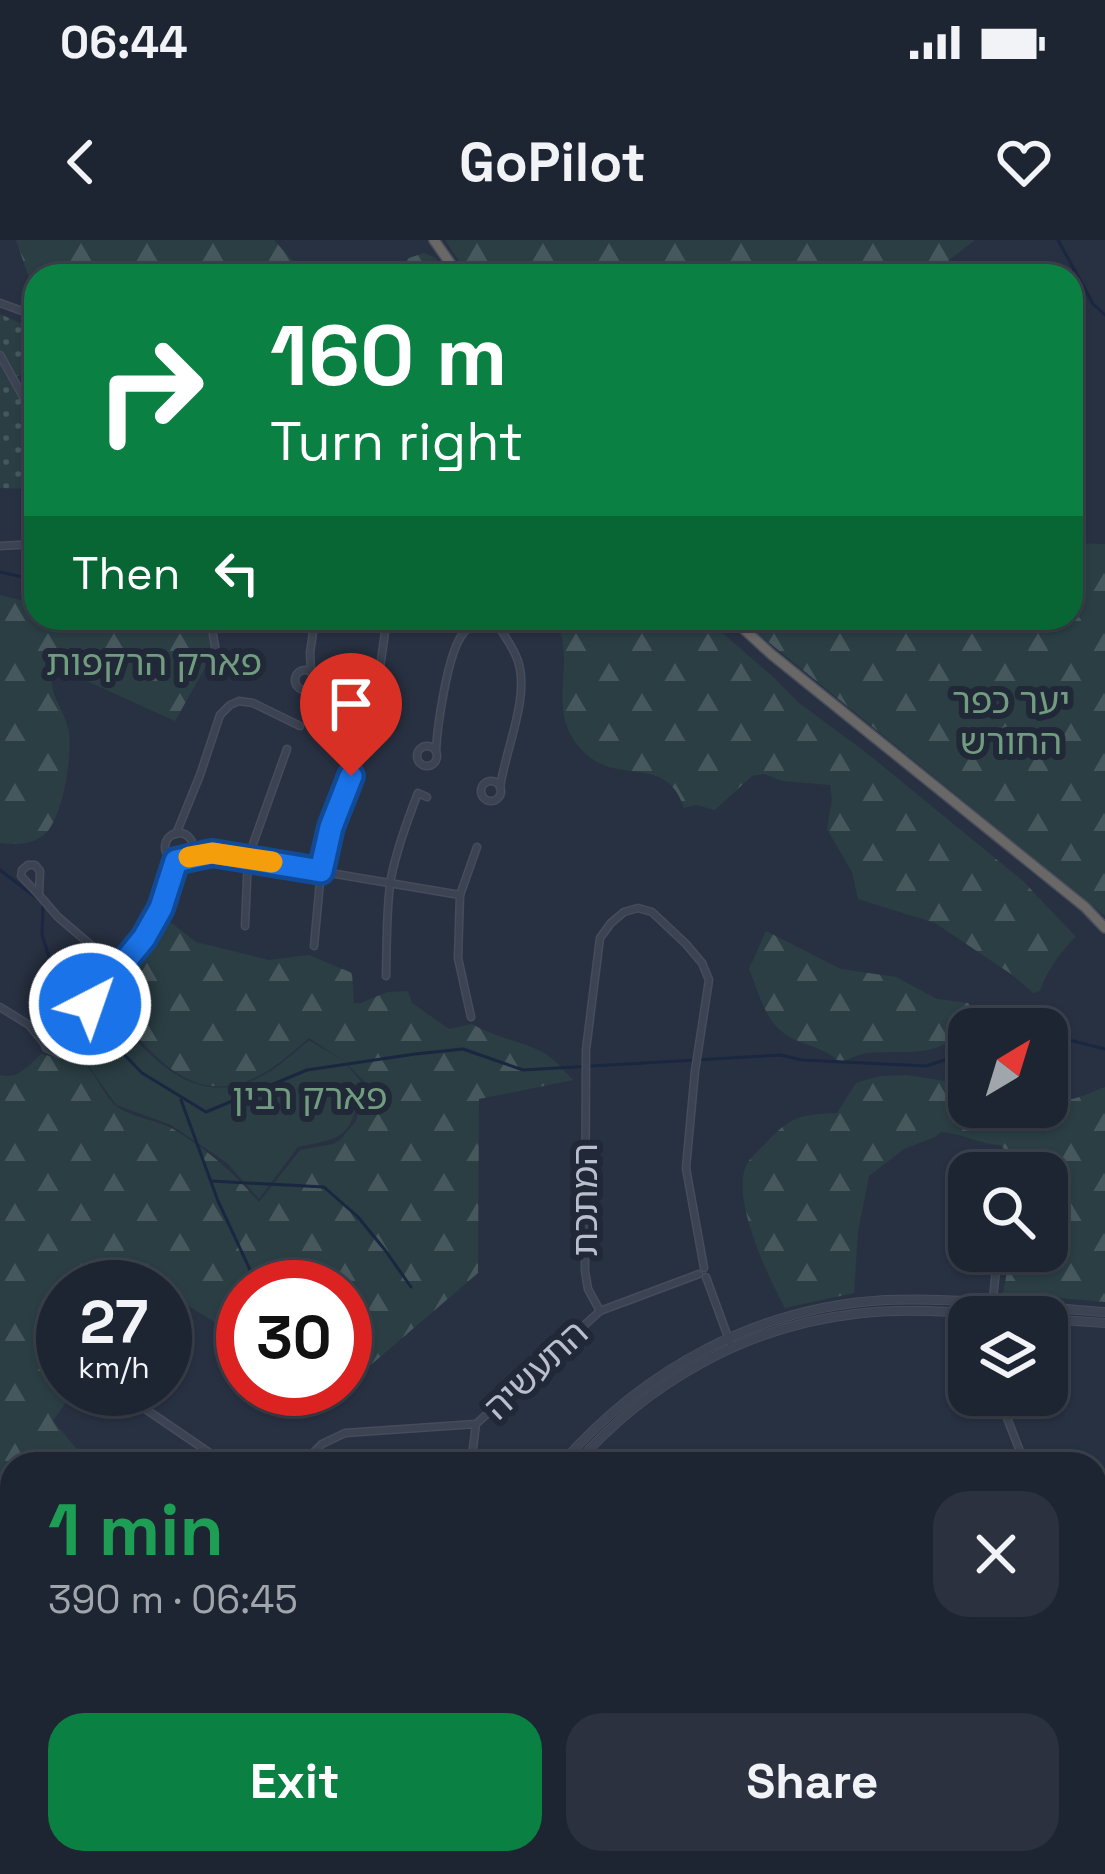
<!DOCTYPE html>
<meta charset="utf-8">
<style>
body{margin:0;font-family:"Space Grotesk","Noto Sans Hebrew",sans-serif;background:#2b313e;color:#f1f3f6;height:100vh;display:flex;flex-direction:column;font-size:45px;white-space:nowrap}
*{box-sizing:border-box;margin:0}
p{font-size:39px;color:#a1a5ac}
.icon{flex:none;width:66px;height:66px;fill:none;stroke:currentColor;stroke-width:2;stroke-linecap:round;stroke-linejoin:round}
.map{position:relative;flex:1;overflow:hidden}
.sheet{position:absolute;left:0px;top:1212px;width:1107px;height:423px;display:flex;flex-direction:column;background:#1e2532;border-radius:36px 36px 0 0;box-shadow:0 3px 9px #0004,0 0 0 3px #3c424d}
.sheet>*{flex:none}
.guide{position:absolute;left:24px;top:24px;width:1059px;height:366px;border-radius:36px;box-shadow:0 3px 9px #0004,0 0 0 3px #3c424d;background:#0b8043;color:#fff;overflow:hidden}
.needle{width:78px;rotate:38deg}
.fabs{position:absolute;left:948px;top:768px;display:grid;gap:24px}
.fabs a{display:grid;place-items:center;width:120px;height:120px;border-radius:24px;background:#1e2532;box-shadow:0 3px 9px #0004,0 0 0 3px #3c424d;font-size:60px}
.speed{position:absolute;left:36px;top:1020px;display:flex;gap:24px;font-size:60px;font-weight:700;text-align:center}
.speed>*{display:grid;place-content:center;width:156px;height:156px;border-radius:50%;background:#1e2532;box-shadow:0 3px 9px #0004,0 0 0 3px #3c424d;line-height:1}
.speed small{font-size:30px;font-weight:400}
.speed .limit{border:18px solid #d22;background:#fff;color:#111}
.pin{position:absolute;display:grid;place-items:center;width:102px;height:102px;color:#fff;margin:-123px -51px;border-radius:50% 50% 50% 0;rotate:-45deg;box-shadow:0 0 12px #0007}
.pin .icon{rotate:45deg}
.me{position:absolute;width:132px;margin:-66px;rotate:41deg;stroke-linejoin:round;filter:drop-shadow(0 0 9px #0008)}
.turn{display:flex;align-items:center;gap:42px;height:252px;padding:0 48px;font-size:54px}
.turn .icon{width:156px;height:156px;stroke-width:2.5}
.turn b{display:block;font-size:84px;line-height:102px}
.then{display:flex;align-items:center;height:114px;padding:0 48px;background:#0003;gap:24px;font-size:45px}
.round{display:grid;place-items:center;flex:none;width:126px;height:126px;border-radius:36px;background:#2b313e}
.head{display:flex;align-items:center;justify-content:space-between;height:204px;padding:0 48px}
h1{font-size:72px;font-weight:800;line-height:90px;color:#1e9e55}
.button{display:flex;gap:24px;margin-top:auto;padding:24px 48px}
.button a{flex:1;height:138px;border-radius:36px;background:#0b8043;color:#fff;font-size:48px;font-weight:800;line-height:138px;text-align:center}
.button a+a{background:#2b313e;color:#f1f3f6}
.status{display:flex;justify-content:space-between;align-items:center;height:84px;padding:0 60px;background:#1e2532;direction:ltr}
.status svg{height:33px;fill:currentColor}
header{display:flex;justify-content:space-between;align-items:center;height:156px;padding:0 48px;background:#1e2532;font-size:54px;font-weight:800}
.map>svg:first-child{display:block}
.grass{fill:url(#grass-dots)}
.forest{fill:url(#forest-firs)}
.park{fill:#2a3e43}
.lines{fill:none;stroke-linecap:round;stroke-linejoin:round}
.stream{stroke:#1a2741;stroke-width:3}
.minor-casing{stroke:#464c5b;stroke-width:9}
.tertiary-casing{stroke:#464c5b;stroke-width:10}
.trunk-casing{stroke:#474e5c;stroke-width:12}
.minor{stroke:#3c4352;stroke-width:6}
.tertiary{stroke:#3c4352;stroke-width:8}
.trunk{stroke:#696866;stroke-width:9}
.route-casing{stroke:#114b97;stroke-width:30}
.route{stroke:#1a73e8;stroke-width:21}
.slow{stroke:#f59e0b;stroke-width:21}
.labels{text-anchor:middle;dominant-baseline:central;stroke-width:12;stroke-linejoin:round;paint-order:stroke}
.park-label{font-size:36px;fill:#719c7f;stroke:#212837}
.street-label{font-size:36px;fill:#b9bfcc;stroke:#212837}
</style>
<div class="status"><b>06:44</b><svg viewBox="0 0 49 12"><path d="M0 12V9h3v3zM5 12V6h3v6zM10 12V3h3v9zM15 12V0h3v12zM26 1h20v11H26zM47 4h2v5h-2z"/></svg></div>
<header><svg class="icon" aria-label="back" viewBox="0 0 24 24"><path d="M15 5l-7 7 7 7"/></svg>GoPilot<svg class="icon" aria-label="heart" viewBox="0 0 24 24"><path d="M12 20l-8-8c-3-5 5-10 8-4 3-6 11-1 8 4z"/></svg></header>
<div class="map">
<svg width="1105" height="1634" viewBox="0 0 1105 1634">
<defs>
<pattern id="grass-dots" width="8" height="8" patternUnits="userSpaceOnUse" patternTransform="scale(3)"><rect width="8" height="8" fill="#2a3e43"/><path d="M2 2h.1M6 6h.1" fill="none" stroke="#47585d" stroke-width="1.8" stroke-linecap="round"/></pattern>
<pattern id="forest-firs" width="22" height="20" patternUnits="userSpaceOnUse" patternTransform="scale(3)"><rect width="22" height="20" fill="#2a3e43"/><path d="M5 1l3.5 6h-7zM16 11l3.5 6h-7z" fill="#47585d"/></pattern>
</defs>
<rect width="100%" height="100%" fill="#283142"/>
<path class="grass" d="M0 74 36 90V129L10 139 36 186V249L0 248Z"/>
<g class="forest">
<path d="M16 0H274L306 36H36V58Z"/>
<path d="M445 0H975L944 24 906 23 891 36H469Z"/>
<path d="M424 13 436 18 448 36H395L409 18Z"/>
<path d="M1071 303 1105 304V676L739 378H993L1011 390H1019L1037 378H1071Z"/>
<path d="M0 355 36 364V378H87L107 383C122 375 169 375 186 379 199 382 210 394 219 403L175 481 56 427C44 451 63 465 68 488 74 510 63 580 44 595 31 605 16 605 0 603Z"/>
<path d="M555 378H705L772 436 799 463 868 514 1023 641 1076 697C1063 708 1045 734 1040 751L1033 753 1011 734 935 683 858 659 852 632 827 589 832 559 830 545 782 541 764 534 752 536 715 570 696 565 684 568C667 513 616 546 584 512 542 470 579 425 555 378Z"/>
<path d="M170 682 196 702 269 720 309 715 352 733 354 763H361L387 752 408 751 412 763 449 789 472 784C495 798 521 800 544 813 555 819 564 831 573 840L479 859 478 1033 345 1147V1047H243V1100L165 1051V1047H63V1149H75L53 1181 77 1209 94 1224H12V1255L0 1241V835C18 840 29 825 41 814L59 818 70 814C94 824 97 846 113 863 126 877 155 879 173 889 208 910 232 931 259 962L300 910 333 904 340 900 356 881 364 841 344 821 309 798C297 808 285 819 272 828 196 879 152 814 107 761Z"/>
<path d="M766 691 841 729 896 737 937 759 968 763 974 771C946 823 914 809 867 813 858 814 849 819 840 823 824 805 797 806 780 790 764 777 757 747 749 729Z"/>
<path d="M907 835 969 845V867H1047V861C1056 858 1063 861 1072 859 1083 857 1094 851 1105 847V1062L1003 1053 1011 1011H1047V933H1023L1024 927 1000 905C979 904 961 893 941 892L935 897 904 909 869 936 858 992 854 1053 785 1068C769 1039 731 959 746 926 749 919 758 911 764 905 791 876 798 875 837 873L856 843 880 836Z"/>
<path d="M481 1623H565L567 1627 590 1629 596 1634H485Z"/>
</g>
<g class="park">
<path d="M106 766C151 818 198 878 272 830 285 821 297 810 309 800L344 821 363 844C348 895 352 897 298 907L259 959 227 923 171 885 116 865 79 812 81 786 89 773Z"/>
<path d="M12 1549V1623H144L156 1634H0V1555Z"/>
</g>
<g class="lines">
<g class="stream">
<path d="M1058 0 1093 64 1105 75"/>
<path d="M0 332 36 340"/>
<path d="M0 630 38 659"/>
<path d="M43 666 42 695 58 745 79 767"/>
<path d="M87 776 142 833 206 872 307 830 415 814 463 809 523 830 780 815 802 820 926 826 969 812"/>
<path d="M1047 799 1069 800 1105 809"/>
<path d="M181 860 218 961 258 1047"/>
<path d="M211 941 324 947 358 977 385 1010 411 1047"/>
<path d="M208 1623 221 1634"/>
</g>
<g class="minor-casing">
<g id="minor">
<path d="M0 63 36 76"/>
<path d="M0 115 36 180"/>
<path d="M0 306 36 304"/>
<path d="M210 378 218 423"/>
<path d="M493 378C502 392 513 406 518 421 530 458 505 510 500 548"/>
<path d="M244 379V378"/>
<circle cx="305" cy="440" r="10"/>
<path d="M311 432 310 413 315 378"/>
<path d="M363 467 372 469 375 473V482L368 486 360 484 356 475 372 459"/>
<path d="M374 471 387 378"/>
<circle cx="427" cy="516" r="10"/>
<path d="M436 512C437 486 447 420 460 398 465 389 472 384 480 378"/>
<circle cx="491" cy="551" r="10"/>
<circle cx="179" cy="607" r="14"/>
<path d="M176 594 200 535 220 475 230 465 239 461 253 463 300 486"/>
<path d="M192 605 212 613 460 655"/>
<path d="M28 625H35L40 631 39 655 21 636 22 630Z"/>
<path d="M39 655 58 677 120 730"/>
<path d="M245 686 248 618 287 509"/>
<path d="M314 706 321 631 331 587 351 536"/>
<path d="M386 736C387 704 386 669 391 638 397 608 407 581 418 553L427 557"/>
<path d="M90 764 107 776"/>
<path d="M0 767 29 785 43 802"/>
<path d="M471 777 458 718 460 655 477 607"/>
<path d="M71 792 61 785 49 788 43 799 46 808 59 814 71 807V792L80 775 120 730 162 668 176 621"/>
<path d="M1005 933 1006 931"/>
<path d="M706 1037 732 1108"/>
<path d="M600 1071 588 1049 585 1031 586 810 600 698 611 683 624 672 638 668 652 672 686 704 702 723 709 740 695 831 686 928 704 1028"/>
<path d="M991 1077 998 1011"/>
<path d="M116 1149 226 1224"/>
<path d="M998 1155 1025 1224"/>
<path d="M302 1224 322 1204 345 1193 476 1184"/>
<path d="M471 1224 476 1184 600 1071 699 1034"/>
<path d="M0 1422 12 1407"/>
<path d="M0 1512H1"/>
<path d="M0 1539 12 1533"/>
<path d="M635 1623 640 1634"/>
</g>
</g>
<g class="tertiary-casing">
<g id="tertiary">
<path d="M1047 1079 1105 1083"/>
<path d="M561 1224C645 1128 758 1067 886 1060 959 1057 1033 1067 1105 1072"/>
<path d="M576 1224C647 1143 747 1086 855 1074 911 1067 967 1073 1022 1077"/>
<path d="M0 1442 12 1452"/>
<path d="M0 1457 12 1467"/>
<path d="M183 1623 195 1634"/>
<path d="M196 1623 208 1634"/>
<path d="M448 1623 452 1634"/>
<path d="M466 1623 470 1634"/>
</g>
</g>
<g class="trunk-casing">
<g id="trunk">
<path d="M434 0 459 36"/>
<path d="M732 378 771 414 1085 667 1105 688"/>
</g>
</g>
<use href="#minor" class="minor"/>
<use href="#tertiary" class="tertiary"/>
<use href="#trunk" class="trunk"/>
</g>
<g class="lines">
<g class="route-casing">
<path id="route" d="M90 764 144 698 161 668 176 621 212 613 321 631 331 587 351 536"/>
</g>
<use href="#route" class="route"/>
<path class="slow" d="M189 617 212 613 272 622"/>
</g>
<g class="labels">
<g class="park-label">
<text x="154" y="423">פארק הרקפות</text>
<text x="1011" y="461">יער כפר<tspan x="1011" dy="41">החורש</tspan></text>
<text x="310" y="857">פארק רבין</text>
</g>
<g class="street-label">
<text transform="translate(585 960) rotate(-90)">המתכת</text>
<text transform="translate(536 1130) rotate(-43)">התעשיה</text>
</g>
</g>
</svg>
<div class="fabs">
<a><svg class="needle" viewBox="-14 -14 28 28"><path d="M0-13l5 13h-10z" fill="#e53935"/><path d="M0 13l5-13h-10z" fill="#a1a5ac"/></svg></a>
<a><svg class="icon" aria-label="search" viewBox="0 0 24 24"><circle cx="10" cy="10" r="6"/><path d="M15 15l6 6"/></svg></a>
<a><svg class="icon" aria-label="layers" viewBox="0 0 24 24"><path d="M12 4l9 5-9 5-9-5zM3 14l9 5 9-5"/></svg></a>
</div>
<div class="speed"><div>27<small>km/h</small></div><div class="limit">30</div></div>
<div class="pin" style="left:351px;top:536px;background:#d93025"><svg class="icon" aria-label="arrive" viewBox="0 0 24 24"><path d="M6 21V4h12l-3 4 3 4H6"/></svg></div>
<svg class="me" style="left:90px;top:764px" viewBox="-20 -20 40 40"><circle r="17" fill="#1a73e8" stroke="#fff" stroke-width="3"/><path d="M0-11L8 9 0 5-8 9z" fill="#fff"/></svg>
<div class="guide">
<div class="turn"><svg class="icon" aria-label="right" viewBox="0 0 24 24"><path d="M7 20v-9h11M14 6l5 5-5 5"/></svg><div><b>160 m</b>Turn right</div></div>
<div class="then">Then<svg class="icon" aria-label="left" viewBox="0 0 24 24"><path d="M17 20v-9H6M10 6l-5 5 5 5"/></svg></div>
</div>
<section class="sheet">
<div class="head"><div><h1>1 min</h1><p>390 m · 06:45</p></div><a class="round"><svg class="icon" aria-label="close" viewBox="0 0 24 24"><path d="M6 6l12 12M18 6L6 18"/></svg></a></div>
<div class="button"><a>Exit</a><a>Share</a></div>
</section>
</div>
